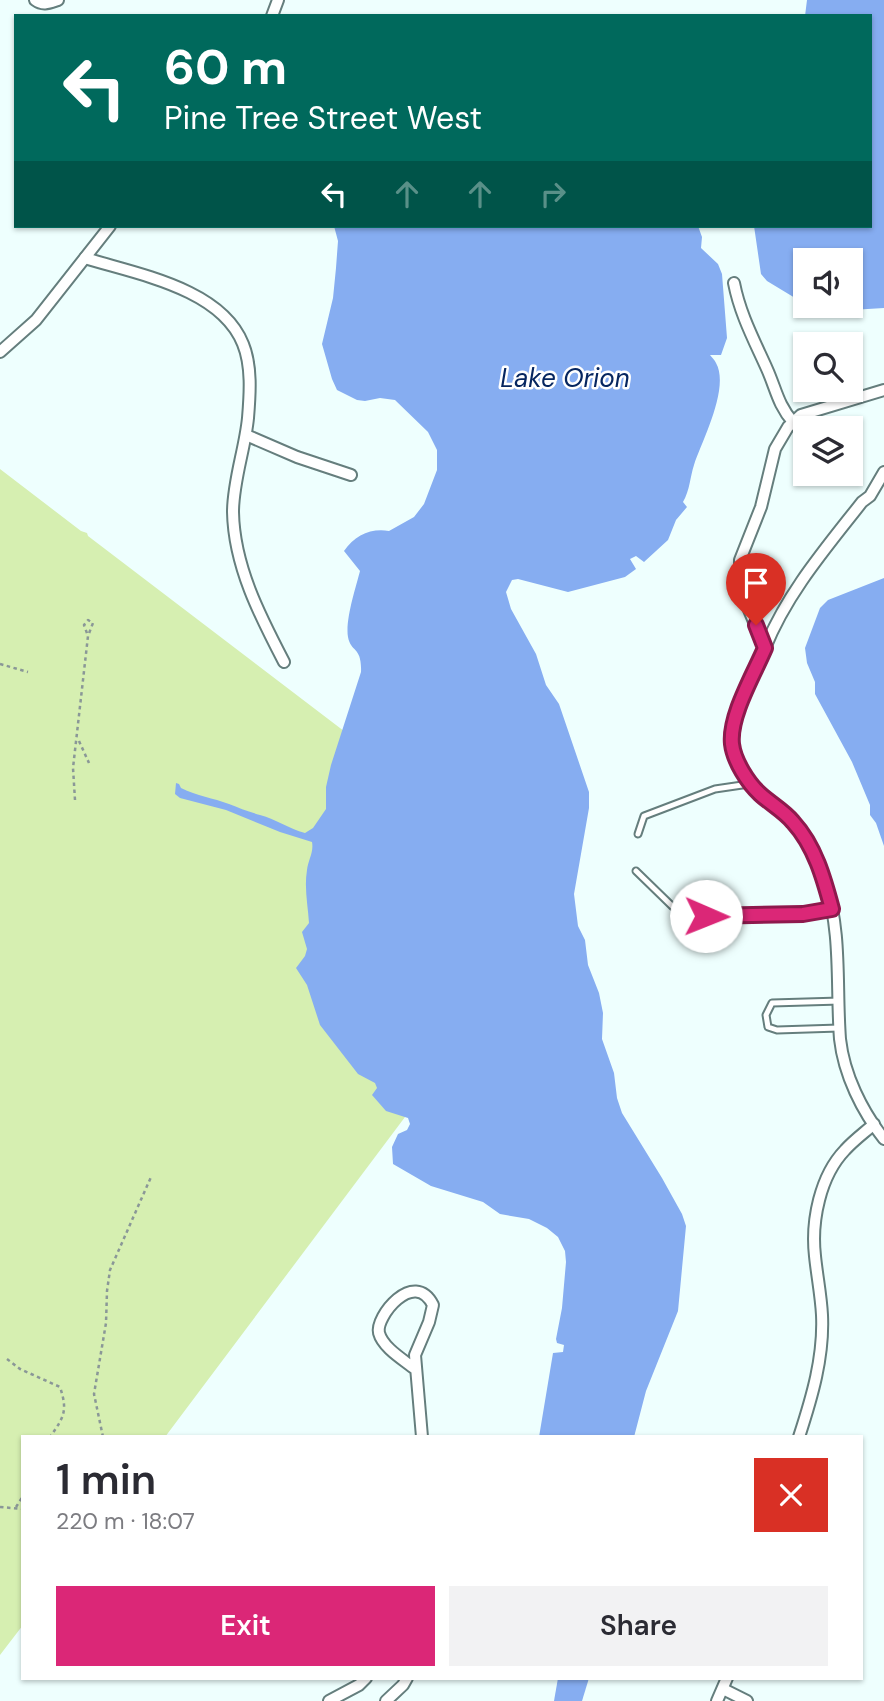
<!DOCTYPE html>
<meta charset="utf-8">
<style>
body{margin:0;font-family:"DM Sans",sans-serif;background:#f2f2f3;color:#2b2b33;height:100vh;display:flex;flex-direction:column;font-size:26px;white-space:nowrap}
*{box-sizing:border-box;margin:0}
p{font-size:23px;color:#7c7c81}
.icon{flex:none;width:38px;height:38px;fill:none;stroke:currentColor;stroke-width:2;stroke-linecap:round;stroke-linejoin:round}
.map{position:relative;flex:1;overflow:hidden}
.sheet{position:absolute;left:21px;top:1435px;width:842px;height:245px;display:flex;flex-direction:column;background:#fff;border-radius:0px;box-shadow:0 2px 5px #0004}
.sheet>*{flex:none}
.guide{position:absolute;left:14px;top:14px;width:858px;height:214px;border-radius:0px;box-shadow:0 2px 5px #0004;background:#00695c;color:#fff;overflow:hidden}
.tools{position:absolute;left:793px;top:248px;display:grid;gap:14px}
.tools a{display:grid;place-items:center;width:70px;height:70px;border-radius:0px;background:#fff;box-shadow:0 2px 5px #0004;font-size:35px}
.pin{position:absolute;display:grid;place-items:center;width:60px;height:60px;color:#fff;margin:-72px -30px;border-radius:50% 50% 50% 0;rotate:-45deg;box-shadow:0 0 7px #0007}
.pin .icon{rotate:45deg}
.me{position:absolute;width:77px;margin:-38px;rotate:91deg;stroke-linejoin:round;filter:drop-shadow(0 0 5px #0008)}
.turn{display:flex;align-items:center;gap:24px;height:147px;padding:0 35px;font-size:32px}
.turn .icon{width:91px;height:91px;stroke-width:2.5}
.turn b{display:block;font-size:49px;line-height:60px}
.lanes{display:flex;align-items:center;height:66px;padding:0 35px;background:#0003;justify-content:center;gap:35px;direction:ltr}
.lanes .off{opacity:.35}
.round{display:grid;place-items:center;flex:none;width:74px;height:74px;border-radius:0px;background:#f2f2f3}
.head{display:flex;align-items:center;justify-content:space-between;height:119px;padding:0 35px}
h1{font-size:42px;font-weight:600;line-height:52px}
.button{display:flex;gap:14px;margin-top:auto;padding:14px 35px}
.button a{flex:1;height:80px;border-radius:0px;background:#db2777;color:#fff;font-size:28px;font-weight:600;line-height:80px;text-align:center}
.button a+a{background:#f2f2f3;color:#2b2b33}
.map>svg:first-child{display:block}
.green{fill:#d6efb1}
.water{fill:#86adf1}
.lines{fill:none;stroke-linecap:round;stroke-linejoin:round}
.service-casing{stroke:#657e7d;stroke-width:9}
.minor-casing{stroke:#657e7d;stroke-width:14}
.path{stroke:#8a9797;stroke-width:2.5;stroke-dasharray:3.5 3.5;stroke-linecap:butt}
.service{stroke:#fff;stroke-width:5}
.minor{stroke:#fff;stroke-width:10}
.route-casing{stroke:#8e194d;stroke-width:18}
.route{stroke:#db2777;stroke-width:12}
.labels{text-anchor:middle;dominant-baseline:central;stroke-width:5;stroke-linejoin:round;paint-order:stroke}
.water-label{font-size:26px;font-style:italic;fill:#062660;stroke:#fff}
</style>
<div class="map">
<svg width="884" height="1701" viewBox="0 0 884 1701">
<rect width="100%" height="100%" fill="#eefffe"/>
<path class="green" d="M0 469 81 531 87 533 88 536 567 901 165 1437H23V1625L0 1655Z"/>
<g class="water">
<path d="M807 0H884V308L835 311 833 307H827L823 310 810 306H850V261H805V304L767 281 761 274 754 226H870V16H805Z"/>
<path d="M334 226H698L702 237 701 248 718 264 722 274 727 338 721 355H710C712 358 715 360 716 363 730 388 702 441 694 465 690 477 690 490 683 502L687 507 676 520 668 540 644 562 636 556 630 559 636 569 625 577 568 592 518 579 512 580 506 592 511 609 536 654 546 685 559 704 589 792V808L574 894 578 926 585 940 588 965 599 993 603 1013 602 1039 614 1073 617 1098 622 1113 662 1178 682 1214 686 1226 678 1311 646 1391 634 1437H539L553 1353 563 1352 564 1345 557 1343 556 1339 562 1308 566 1262 565 1251 558 1237 547 1228 529 1219 500 1214 483 1202 431 1186 393 1164 392 1147 398 1134 407 1130 410 1124 408 1118 386 1111 372 1095 377 1088 375 1083 358 1074 320 1025 307 985 296 968 305 956 307 949 302 932 309 923C308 906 304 888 307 870 308 860 314 852 312 842L280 832 226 810 180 798 175 794 176 783 179 784 181 788C197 796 213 798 229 804 239 808 249 812 260 815 276 819 289 829 305 833L313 828 326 809V787L331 765 361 672C362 646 351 653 348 637 345 620 356 587 360 571L344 551C355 535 371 528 389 531L414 517 424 504 437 470V450L428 432 395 400 380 398 365 401 357 400 337 390 332 379 322 344 333 298 336 268 338 241Z"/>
<path d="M884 578V846L876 823 870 815V805L852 762 815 694V682L807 663 805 648 820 608 828 600Z"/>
<path d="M558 1678H589L582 1701H554Z"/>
</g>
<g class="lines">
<g class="service-casing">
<g id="service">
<path d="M638 834 644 816 715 789 749 784"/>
<path d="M636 871 672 906 687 917 803 914 832 909"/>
<path d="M839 1028 777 1030 768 1027 766 1015 772 1003 840 1001"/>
</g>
</g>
<g class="minor-casing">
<g id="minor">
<path d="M35 0C43 6 49 3 58 0"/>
<path d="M272 16 278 0"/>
<path d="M85 258C136 274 221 288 243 344 252 366 250 394 248 418 245 449 233 481 233 512 234 566 260 616 284 662"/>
<path d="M734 283C740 314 754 340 767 369 776 389 778 405 793 422"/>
<path d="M0 352 36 320 110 226"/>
<path d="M884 390 801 415 788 427 775 449 761 507 740 560V575L747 605 765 648C754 674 730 715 732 743 733 760 748 782 759 794 769 803 783 810 792 820 807 836 818 861 825 881 842 933 836 985 840 1039 844 1075 862 1111 884 1139"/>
<path d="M246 435 297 457 351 475"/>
<path d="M765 648C787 593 826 548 862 502L870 496 884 472"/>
<path d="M415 1369C404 1360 383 1348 379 1333 375 1317 414 1268 433 1305L429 1322 415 1355 422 1437"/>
<path d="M799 1437C812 1397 824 1357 822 1315 821 1295 817 1276 815 1256 811 1221 820 1176 845 1150 854 1140 864 1133 874 1124"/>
<path d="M723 1689 747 1701"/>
<path d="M329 1701 359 1685 366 1678"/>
<path d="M386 1701 403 1685 407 1678"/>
<path d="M717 1701 727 1678"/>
</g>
</g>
<g class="path">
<path d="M0 664 28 672"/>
<path d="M79 741 89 763"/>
<path d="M75 800 73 768 88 636 84 625 88 620 93 623 88 636"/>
<path d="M7 1359 20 1369 60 1387C68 1411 64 1417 50 1437"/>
<path d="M103 1437 94 1394 106 1323 107 1291 110 1270 151 1177"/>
<path d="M0 1507 23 1509"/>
<path d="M16 1507 23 1496"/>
</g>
<use href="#service" class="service"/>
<use href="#minor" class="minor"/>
</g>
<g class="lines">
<g class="route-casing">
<path id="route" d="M706 916 803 914 832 909C824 879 815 846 793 822 784 811 771 804 760 794 748 783 734 761 732 744 729 716 754 674 765 648L756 625"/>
</g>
<use href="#route" class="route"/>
</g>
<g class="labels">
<g class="water-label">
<text x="565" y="378">Lake Orion</text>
</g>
</g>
</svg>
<div class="tools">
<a><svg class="icon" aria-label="sound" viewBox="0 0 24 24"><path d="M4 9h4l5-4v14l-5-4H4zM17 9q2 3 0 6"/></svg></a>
<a><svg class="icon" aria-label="search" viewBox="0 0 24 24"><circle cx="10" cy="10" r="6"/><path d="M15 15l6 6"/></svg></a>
<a><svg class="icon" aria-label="layers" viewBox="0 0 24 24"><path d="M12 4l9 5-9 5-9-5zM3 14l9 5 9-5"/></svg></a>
</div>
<div class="pin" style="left:756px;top:625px;background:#d93025"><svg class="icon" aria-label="arrive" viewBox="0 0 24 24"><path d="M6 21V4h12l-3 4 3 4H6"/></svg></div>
<svg class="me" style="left:706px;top:916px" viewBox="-20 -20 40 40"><circle r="19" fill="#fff"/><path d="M0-13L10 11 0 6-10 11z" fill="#db2777"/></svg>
<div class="guide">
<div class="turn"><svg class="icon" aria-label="left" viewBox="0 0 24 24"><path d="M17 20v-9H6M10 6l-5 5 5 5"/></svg><div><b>60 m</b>Pine Tree Street West</div></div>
<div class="lanes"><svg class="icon" aria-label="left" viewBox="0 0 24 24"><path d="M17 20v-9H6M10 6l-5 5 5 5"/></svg><svg class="icon off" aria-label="ahead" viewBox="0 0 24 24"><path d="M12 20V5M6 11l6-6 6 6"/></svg><svg class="icon off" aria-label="ahead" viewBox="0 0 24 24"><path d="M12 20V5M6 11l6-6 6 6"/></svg><svg class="icon off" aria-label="right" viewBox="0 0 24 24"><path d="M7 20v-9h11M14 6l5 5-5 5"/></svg></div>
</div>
<section class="sheet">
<div class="head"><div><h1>1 min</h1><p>220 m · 18:07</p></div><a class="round" style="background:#d93025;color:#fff"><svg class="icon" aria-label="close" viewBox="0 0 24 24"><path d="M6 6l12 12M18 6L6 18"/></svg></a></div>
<div class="button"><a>Exit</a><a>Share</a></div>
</section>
</div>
